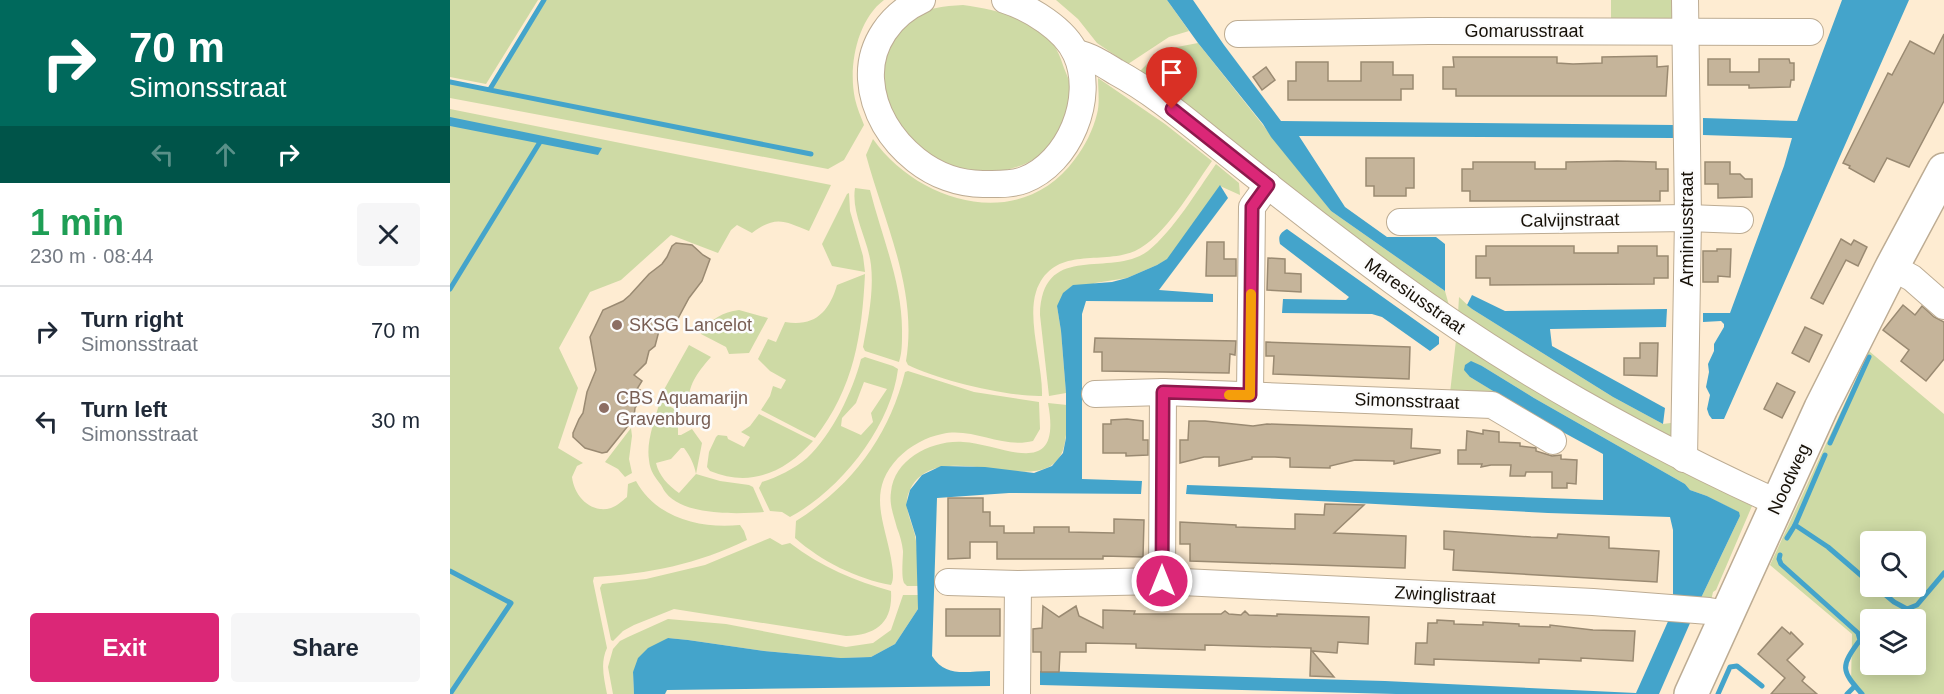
<!DOCTYPE html>
<meta charset="utf-8">
<style>
body{margin:0;font-family:Arial,sans-serif;background:#f6f6f7;color:#1f2937;height:100vh;display:flex;flex-direction:column;font-size:22px;white-space:nowrap}
*{box-sizing:border-box;margin:0}
p{font-size:20px;color:#747a83}
.icon{flex:none;width:33px;height:33px;fill:none;stroke:currentColor;stroke-width:2;stroke-linecap:round;stroke-linejoin:round}
.map{position:relative;flex:1;overflow:hidden}
.side{display:flex;flex-direction:column;background:#fff;width:450px}
.side>*{flex:none}
.banner{background:#00695c;color:#fff;overflow:hidden}
.tools{position:absolute;left:1410px;top:531px;display:grid;gap:12px}
.tools a{display:grid;place-items:center;width:66px;height:66px;border-radius:6px;background:#fff;box-shadow:0 3px 15px #0003;font-size:30px}
.pin{position:absolute;display:grid;place-items:center;width:51px;height:51px;color:#fff;margin:-62px -26px;border-radius:50% 50% 50% 0;rotate:-45deg;box-shadow:0 0 6px #0007}
.pin .icon{rotate:45deg}
.me{position:absolute;width:66px;margin:-33px;rotate:0deg;stroke-linejoin:round;filter:drop-shadow(0 0 4px #0008)}
.turn{display:flex;align-items:center;gap:21px;height:126px;padding:0 30px;font-size:27px}
.turn .icon{width:78px;height:78px;stroke-width:2.5}
.turn b{display:block;font-size:42px;line-height:51px}
.lanes{display:flex;align-items:center;height:57px;padding:0 30px;background:#0003;justify-content:center;gap:30px;direction:ltr}
.lanes .off{opacity:.35}
.round{display:grid;place-items:center;flex:none;width:63px;height:63px;border-radius:6px;background:#f6f6f7}
.head{display:flex;align-items:center;justify-content:space-between;height:102px;padding:0 30px}
h1{font-size:36px;font-weight:800;line-height:45px;color:#1e9e55}
.cta{display:flex;gap:12px;margin-top:auto;padding:12px 30px}
.cta a{flex:1;height:69px;border-radius:6px;background:#db2777;color:#fff;font-size:24px;font-weight:800;line-height:69px;text-align:center}
.cta a+a{background:#f6f6f7;color:#1f2937}
ul{padding:0;list-style:none}
li{display:flex;align-items:center;gap:18px;height:90px;padding:0 30px;border-top:2px solid #e0e1e3}
li div{flex:1}
li b{display:block;font-size:22px}
li em{font-style:normal}
main{display:flex;flex:1;min-height:0}
.map>svg:first-child{display:block}
.green{fill:#cedaa5;fill-rule:evenodd}
.water{fill:#44a4cb}
.lines{fill:none;stroke-linecap:round;stroke-linejoin:round}
.stream{stroke:#44a4cb;stroke-width:5}
.building{fill:#c5b49a;stroke:#9a8a72;stroke-width:1.5}
.minor-casing{stroke:#bdac93;stroke-width:28}
.major-casing{stroke:#bdac93;stroke-width:36}
.minor{stroke:#fff;stroke-width:26}
.major{stroke:#fff;stroke-width:33}
.route-casing{stroke:#8e194d;stroke-width:15}
.route{stroke:#db2777;stroke-width:10}
.slow{stroke:#f59e0b;stroke-width:10}
.education-dot{fill:#8d6e63;stroke:#fcfcfc;stroke-width:2}
.labels{text-anchor:middle;dominant-baseline:central;stroke-width:5;stroke-linejoin:round;paint-order:stroke}
.street-label{font-size:18px;fill:#171108;stroke:#fcfcfc}
.education-label{font-size:18px;fill:#785e54;stroke:#fcfcfc;text-anchor:start}
</style>
<main>
<section class="side">
<div class="banner">
<div class="turn"><svg class="icon" aria-label="right" viewBox="0 0 24 24"><path d="M7 20v-9h11M14 6l5 5-5 5"/></svg><div><b>70 m</b>Simonsstraat</div></div>
<div class="lanes"><svg class="icon off" aria-label="left" viewBox="0 0 24 24"><path d="M17 20v-9H6M10 6l-5 5 5 5"/></svg><svg class="icon off" aria-label="ahead" viewBox="0 0 24 24"><path d="M12 20V5M6 11l6-6 6 6"/></svg><svg class="icon" aria-label="right" viewBox="0 0 24 24"><path d="M7 20v-9h11M14 6l5 5-5 5"/></svg></div>
</div>
<div class="head"><div><h1>1 min</h1><p>230 m · 08:44</p></div><a class="round"><svg class="icon" aria-label="close" viewBox="0 0 24 24"><path d="M6 6l12 12M18 6L6 18"/></svg></a></div>
<ul>
<li><svg class="icon" aria-label="right" viewBox="0 0 24 24"><path d="M7 20v-9h11M14 6l5 5-5 5"/></svg><div><b>Turn right</b><p>Simonsstraat</p></div><em>70 m</em></li>
<li><svg class="icon" aria-label="left" viewBox="0 0 24 24"><path d="M17 20v-9H6M10 6l-5 5 5 5"/></svg><div><b>Turn left</b><p>Simonsstraat</p></div><em>30 m</em></li>
</ul>
<div class="cta"><a>Exit</a><a>Share</a></div>
</section>
<div class="map">
<svg width="1494" height="694" viewBox="0 0 1494 694">
<rect width="100%" height="100%" fill="#feecd2"/>
<g class="green">
<path d="M0 0H88L36 84 0 77Z"/>
<path d="M93 0H434C407 20 398 67 405 99 407 108 411 117 414 125L394 160 378 169 0 98V81L40 89Z"/>
<path d="M606 0H717L739 31 719 37 678 64 647 43 628 19Z"/>
<rect x="1161" y="0" width="65" height="22"/>
<path d="M513 5C542 9 570 15 594 33 604 42 610 55 614 68 616 73 619 79 620 85 622 108 609 139 591 154 580 164 560 170 545 172 539 173 533 172 527 171 479 168 440 129 434 82 433 77 432 72 432 68 433 56 440 45 447 35 450 31 453 24 457 21 472 8 495 6 513 5Z"/>
<path d="M748 43 881 211 995 291 1000 309 689 72 702 59 727 47Z"/>
<path d="M648 78 715 124 762 161C742 189 715 237 685 251 650 266 603 244 586 292 577 320 593 366 592 396 558 397 488 380 458 365L456 361C468 290 434 222 416 155L423 139C469 204 571 233 625 159 635 146 643 130 647 114 650 103 648 89 648 78Z"/>
<path d="M0 109 381 185 359 231C334 221 326 215 302 233L287 225 281 230 268 253 221 235 171 280 140 292 109 348 128 388 108 448 133 463 127 466 122 477C124 496 141 514 161 508 167 506 172 501 177 497L178 484 186 481C206 518 250 529 290 525L294 531 297 540C248 564 198 574 144 577L143 581 157 648C150 663 154 678 157 694H0Z"/>
<path d="M766 164 789 183 790 195 770 186 718 259 707 265 677 278 645 283 607 306 611 331 616 393 599 396 590 315C592 240 660 279 698 251 723 231 747 191 766 164Z"/>
<path d="M405 188 420 190C432 238 453 284 452 334 452 343 452 353 449 362L415 351 413 347C418 320 424 292 421 265 418 239 401 214 405 188Z"/>
<path d="M399 193 400 211 413 256 415 272 382 266 372 244 397 194Z"/>
<path d="M415 274C412 335 404 388 365 438L311 410 320 396 323 386 331 389 336 380 320 371 308 359 318 339 326 342 335 322C365 327 379 312 387 285Z"/>
<path d="M1009 297 1022 309 1163 397 1213 424 1228 422 1229 429 1221 438 1180 419 1008 314Z"/>
<path d="M289 310 318 318 299 353 279 354 276 347 251 334C260 319 273 312 289 310Z"/>
<path d="M1006 340 1169 438 1302 506 1266 590 1263 592 1261 601 1252 600 1251 598 1290 516 1288 512 1257 496 1240 490 1235 484 1084 398 1032 366 1020 377 1050 395 1000 393Z"/>
<path d="M239 345 261 357C246 374 239 384 237 407L211 395Z"/>
<path d="M1419 351 1494 414V694H1410L1401 685 1402 634 1320 565ZM1420 542H1466V586H1420ZM1420 620H1466V664H1420Z"/>
<path d="M415 357 443 366 448 369C441 426 391 490 340 517L332 512 320 511 309 488 312 482C328 477 344 469 357 458 382 435 403 391 411 359ZM414 382 437 389 421 413 423 422 411 435 391 426 392 418 406 403Z"/>
<path d="M458 371 524 392 589 402 590 429 583 441C552 449 523 427 492 434 476 437 460 446 448 458 417 491 434 520 441 558 442 566 445 577 441 585 407 579 371 561 345 538L346 521C403 485 439 436 455 372Z"/>
<path d="M210 401 228 411V435H231L242 429 252 443 246 474 270 481 299 485 303 487 314 512C288 514 234 516 216 493 214 491 213 488 211 485 205 477 200 471 199 460 196 441 205 420 210 401ZM231 448H234C240 456 244 464 246 474L229 493C218 485 209 476 206 463L221 459Z"/>
<path d="M598 403 617 405C616 419 618 436 613 450 594 505 485 430 459 492 452 509 464 524 466 541 468 556 468 571 468 586H457C456 585 455 584 454 583 451 577 453 558 453 551 452 543 450 535 447 528 444 516 439 505 441 492 444 459 482 440 513 442 553 444 613 483 598 403Z"/>
<path d="M309 414 363 441C335 472 301 488 260 471L257 467 259 452 266 437 268 435 277 436 278 439 294 447 300 437 291 432 300 426Z"/>
<path d="M181 428 182 436 179 459 182 473 175 477 168 469 155 462Z"/>
<path d="M320 538 332 545 340 543C371 567 405 581 441 591 443 623 426 635 396 636L224 609 184 625 173 631 163 641 161 640 150 588 152 584 196 579 255 565Z"/>
<path d="M453 595H468V609L445 644 421 657 391 658 314 651 238 640 218 638 183 672 184 694H163L158 667 163 649 170 641 178 637 218 619 276 624 396 647 423 643 441 630Z"/>
</g>
<g class="water">
<path d="M717 0H743L774 45 831 121 1224 125 1223 138 849 136 895 207 937 237H986L995 244V291L881 211 821 137 813 124 748 43Z"/>
<path d="M1392 0H1459L1274 419H1262L1259 415 1257 409 1260 395 1256 387 1259 372 1258 364 1264 351V344L1274 327V324L1271 321 1253 322V313H1280L1334 166 1342 138 1253 135V118L1347 121Z"/>
<path d="M0 117 152 148 148 155 0 126Z"/>
<path d="M770 185 778 198 709 290 763 294V302L636 301 632 314V479L692 481 691 494 559 493 487 498 482 656C496 678 516 671 540 671V686L217 690 215 694H184L183 672 188 658 198 648 218 638 238 640 314 651 391 658 421 657 445 644 468 609 466 537 456 505 460 490 472 475 491 466 535 467 584 473 602 466 613 453 616 438V393L611 331 607 306 613 293 623 285 662 282 677 278 707 265 717 259Z"/>
<path d="M837 229 989 337V344L980 351 932 317 922 314 832 313 833 299 896 300 899 297 830 244C828 236 830 233 837 229Z"/>
<path d="M1022 295 1055 311 1217 309 1216 327 1100 329 1102 346 1215 408 1213 424 1163 397 1022 309 1017 305Z"/>
<path d="M1021 361 1032 366 1084 398 1235 484 1240 490 1257 496 1289 512 1290 516 1251 598 1209 694H946L590 685V671L935 681 1186 693 1228 599 1223 598V530L1220 517 1098 513 736 494 737 485 1153 500V454L1089 419 1020 377 1014 370 1015 365Z"/>
</g>
<g class="lines">
<g class="stream">
<path d="M0 82 361 154"/>
<path d="M40 89 94 0"/>
<path d="M0 289 90 142"/>
<path d="M1380 443 1419 357"/>
<path d="M1345 525 1378 547 1420 583"/>
<path d="M1337 538 1345 525 1375 455"/>
<path d="M1330 555 1329 559 1331 564 1408 633 1410 640C1390 667 1391 670 1412 694"/>
<path d="M0 571 61 603 0 694"/>
<path d="M1425 586 1444 602 1457 609 1467 605 1494 573"/>
<path d="M1268 694 1280 667 1287 666 1312 686"/>
<path d="M1397 694 1405 686"/>
</g>
</g>
<g class="building">
<path d="M1494 34V101L1459 167 1437 158 1424 182 1399 168 1400 166 1393 163 1438 73 1442 75 1460 41 1484 54Z"/>
<path d="M1207 56V67L1218 66 1216 96H1006V89H993V67H1004L1003 57H1107V63L1123 64 1152 63V57Z"/>
<path d="M1258 59H1280V72H1309V59H1339L1340 63H1344V80H1341L1340 87 1299 88V85H1258Z"/>
<path d="M846 62H878V81H911V62H943V75H963V89H951V100H838V81H846Z"/>
<path d="M816 67 825 80 812 90 803 77Z"/>
<path d="M916 158H964V188H956V196H924V186H916Z"/>
<path d="M1167 161 1206 162V169H1218V191H1210V201H1020V191H1012V169H1023V162H1085V169H1116V162Z"/>
<path d="M1255 162H1280V174H1290L1295 179H1302V197L1268 198V184H1255Z"/>
<path d="M1391 239 1401 245 1404 240 1417 247 1408 266 1396 260 1373 304 1361 298Z"/>
<path d="M757 242H774V259H786V276H756Z"/>
<path d="M226 243 242 245 253 255 260 259 252 281 239 298 225 324 223 322 218 331 210 327 205 346 199 351 196 363 184 375 192 381 187 389 190 390 186 399 190 400 185 408 184 417 181 422 157 452 152 453 135 448 123 437V433L129 419 133 413 137 392 146 370 140 337 153 310 173 301 180 295 199 274 212 264 217 257 222 246Z"/>
<path d="M1036 246H1124V253H1168V246H1207V256H1218V278H1204V284L1040 285V278H1026V256H1036Z"/>
<path d="M1267 249H1281L1280 277 1268 276V282H1253V251H1267Z"/>
<path d="M818 258 835 259V273L851 274V292L817 290Z"/>
<path d="M1453 305 1465 315 1472 306 1484 317 1494 322V359L1476 381 1451 361 1459 350 1433 330Z"/>
<path d="M1355 327 1372 335 1359 362 1342 353Z"/>
<path d="M645 338 786 341 785 355 780 354 779 373 652 371V352H644Z"/>
<path d="M816 342 960 347 959 379 823 374 824 356H816Z"/>
<path d="M1190 343H1208L1207 376 1174 375V358H1190Z"/>
<path d="M1327 383 1345 392 1332 418 1314 409Z"/>
<path d="M677 419 693 421V440H698V455L676 456V453H653V424H661V420Z"/>
<path d="M739 421H755L803 426 817 424 962 429 961 448 990 450V453L944 464V461L905 460 880 466V468L840 467V458L825 457H802V459L769 466V457H754L730 463V440H738Z"/>
<path d="M1033 430 1049 432V442L1070 443V446L1086 448V451L1102 456 1111 455V459L1127 460 1126 484 1117 483V488H1102V472H1076L1075 476H1060L1061 465H1041L1031 467 1032 464H1008V450H1016L1017 431 1033 434Z"/>
<path d="M498 498H533V512H540V526H554V533H584V527H619V532L664 533V519L694 520 693 557 653 556V559H547V542H520V558L498 559Z"/>
<path d="M875 504 914 505 884 533 956 536 955 568 740 561V544H730V522L786 525V527L845 529V514L874 515Z"/>
<path d="M994 531 1081 537 1107 538 1108 534 1159 537V548L1209 551 1207 582 1003 570 1004 550 994 549Z"/>
<path d="M593 606 609 617 626 606 629 616 653 628V610L685 611 684 614H771L775 611 779 614 791 615 795 611 799 615 827 616V614L919 617 918 644 888 642 887 653 862 651 884 677 860 676 861 648 755 645V650L686 648V644L636 643V652H610L609 672H591V652H583V629L592 628Z"/>
<rect x="496" y="609" width="54" height="27"/>
<path d="M987 620 1004 621V624L1033 625V622L1069 624V626L1100 627V625L1143 630 1185 631 1183 661 1131 658V661L1089 659V663L984 659V665L965 664 966 643H977L978 623H987Z"/>
<path d="M1332 627 1340 634 1341 632 1353 644 1337 660 1355 677 1352 681 1367 694H1321L1335 678 1308 654Z"/>
</g>
<g class="lines">
<g class="minor-casing">
<g id="minor">
<path d="M472 0C441 14 419 44 421 79 423 112 441 140 466 160 485 175 509 184 533 184 547 184 561 185 574 180 619 163 646 98 626 54 615 29 580 8 555 0"/>
<path d="M788 34 979 31 1360 32"/>
<path d="M626 53C641 56 653 64 666 72 705 93 738 122 772 149 829 195 886 239 944 282 1063 369 1194 442 1328 503"/>
<path d="M950 222 1238 218 1290 220"/>
<path d="M1442 267 1462 278 1494 306"/>
<path d="M645 394 713 392 1042 405 1103 441"/>
<path d="M800 395 802 207 818 185"/>
<path d="M1234 459 1238 218 1235 0"/>
<path d="M712 581 713 392"/>
<path d="M498 582 568 584 712 581 1143 602 1259 611 1277 614"/>
<path d="M567 694 568 584"/>
</g>
</g>
<g class="major-casing">
<path id="major" d="M1241 694 1371 408 1442 267 1494 170"/>
</g>
<use href="#minor" class="minor"/>
<use href="#major" class="major"/>
</g>
<g class="lines">
<g class="route-casing">
<path id="route" d="M712 581 713 392 800 395 802 207 818 185 722 109"/>
</g>
<use href="#route" class="route"/>
<path class="slow" d="M779 395H800L801 294"/>
</g>
<g class="education-dot">
<circle cx="167" cy="325" r="6"/>
<circle cx="154" cy="408" r="6"/>
</g>
<g class="labels">
<g class="street-label">
<text x="1074" y="31">Gomarusstraat</text>
<text transform="translate(1120 220) rotate(-1)">Calvijnstraat</text>
<text transform="translate(1237 229) rotate(-90)">Arminiusstraat</text>
<text transform="translate(965 296) rotate(35)">Maresiusstraat</text>
<text transform="translate(957 401) rotate(2)">Simonsstraat</text>
<text transform="translate(1339 479) rotate(-65)">Noodweg</text>
<text transform="translate(995 595) rotate(3)">Zwinglistraat</text>
</g>
<g class="education-label">
<text x="179" y="325">SKSG Lancelot</text>
<text x="166" y="398">CBS Aquamarijn<tspan x="166" dy="21">Gravenburg</tspan></text>
</g>
</g>
</svg>
<div class="tools">
<a><svg class="icon" aria-label="search" viewBox="0 0 24 24"><circle cx="10" cy="10" r="6"/><path d="M15 15l6 6"/></svg></a>
<a><svg class="icon" aria-label="layers" viewBox="0 0 24 24"><path d="M12 4l9 5-9 5-9-5zM3 14l9 5 9-5"/></svg></a>
</div>
<div class="pin" style="left:722px;top:109px;background:#d93025"><svg class="icon" aria-label="arrive" viewBox="0 0 24 24"><path d="M6 21V4h12l-3 4 3 4H6"/></svg></div>
<svg class="me" style="left:712px;top:581px" viewBox="-20 -20 40 40"><circle r="17" fill="#db2777" stroke="#fff" stroke-width="3"/><path d="M0-11L8 9 0 5-8 9z" fill="#fff"/></svg>
</div>
</main>
